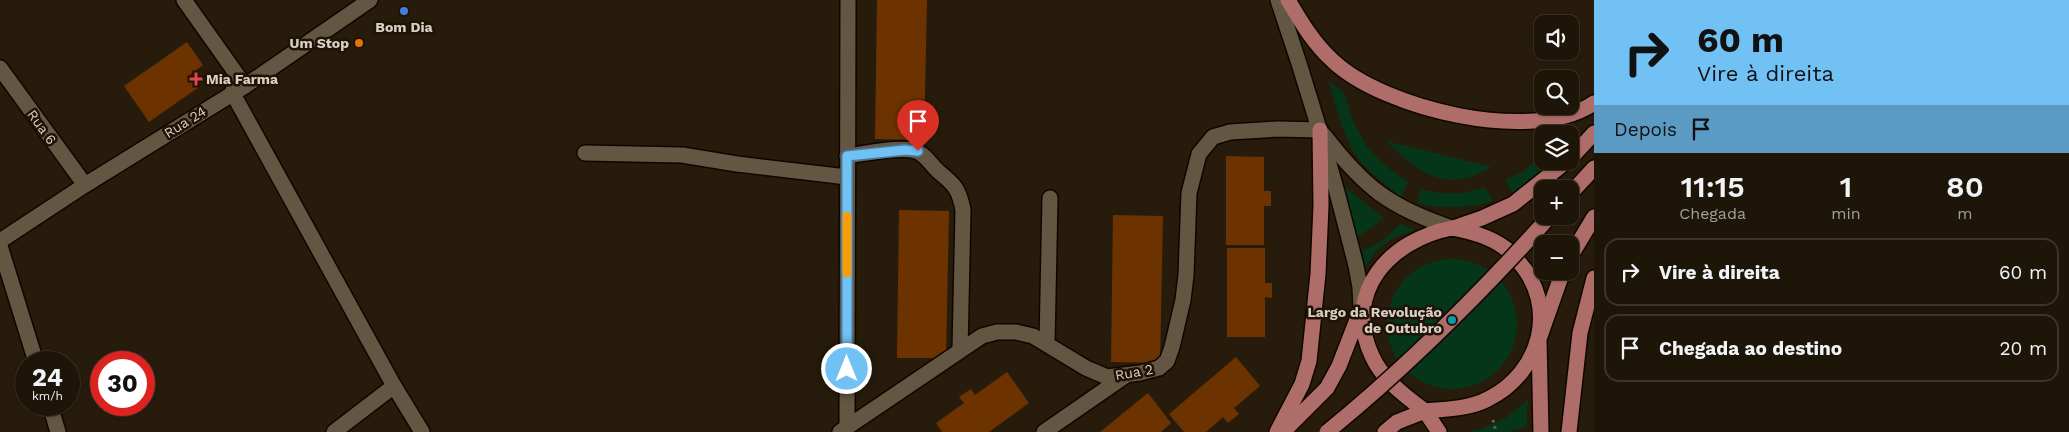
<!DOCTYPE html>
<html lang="pt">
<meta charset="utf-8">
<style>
body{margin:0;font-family:"Work Sans",sans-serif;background:#251e12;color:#f1f3f6;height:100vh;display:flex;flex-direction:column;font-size:19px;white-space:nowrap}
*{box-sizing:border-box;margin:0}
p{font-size:16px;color:#a09f9c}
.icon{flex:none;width:28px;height:28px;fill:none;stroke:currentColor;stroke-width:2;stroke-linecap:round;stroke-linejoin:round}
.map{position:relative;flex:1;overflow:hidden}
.sheet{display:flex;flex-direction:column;background:#1d1508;width:475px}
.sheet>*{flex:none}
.guide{background:#71c1f4;color:#111;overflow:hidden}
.buttons{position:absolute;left:1534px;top:15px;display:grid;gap:10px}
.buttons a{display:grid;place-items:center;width:45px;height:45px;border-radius:10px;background:#1d1508;box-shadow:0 1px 4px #0004,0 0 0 1px #3b3429;font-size:25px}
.speed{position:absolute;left:15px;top:351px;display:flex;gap:10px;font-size:25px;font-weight:700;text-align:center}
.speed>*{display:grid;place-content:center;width:65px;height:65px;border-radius:50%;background:#1d1508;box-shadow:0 1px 4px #0004,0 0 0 1px #3b3429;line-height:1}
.speed small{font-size:12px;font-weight:400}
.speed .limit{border:8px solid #d22;background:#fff;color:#111}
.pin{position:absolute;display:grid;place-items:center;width:42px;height:42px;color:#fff;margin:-51px -21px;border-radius:50% 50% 50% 0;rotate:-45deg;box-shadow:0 0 5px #0007}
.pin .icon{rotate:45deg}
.me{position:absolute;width:55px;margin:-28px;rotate:0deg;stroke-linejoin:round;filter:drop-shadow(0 0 4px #0008)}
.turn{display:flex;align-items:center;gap:18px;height:105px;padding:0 20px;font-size:22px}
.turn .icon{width:65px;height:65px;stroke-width:2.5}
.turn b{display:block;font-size:35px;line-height:42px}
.then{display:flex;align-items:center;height:48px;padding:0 20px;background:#0003;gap:10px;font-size:19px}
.eta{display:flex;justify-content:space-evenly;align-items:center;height:85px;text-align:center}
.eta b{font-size:30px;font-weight:600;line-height:35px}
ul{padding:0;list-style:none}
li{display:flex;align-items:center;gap:15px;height:68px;margin:0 10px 8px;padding:0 10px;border:2px solid #3b3429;border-radius:15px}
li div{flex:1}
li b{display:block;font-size:19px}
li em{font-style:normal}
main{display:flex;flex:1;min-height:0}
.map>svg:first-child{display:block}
.green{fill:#05361a}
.building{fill:#6c3300}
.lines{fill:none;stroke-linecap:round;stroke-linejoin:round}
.street-casing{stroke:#100600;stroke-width:18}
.secondary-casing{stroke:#100600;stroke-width:18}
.primary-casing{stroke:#100600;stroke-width:18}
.path{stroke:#6d6455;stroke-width:3;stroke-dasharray:2.5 4;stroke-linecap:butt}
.street{stroke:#635643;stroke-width:15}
.secondary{stroke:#635643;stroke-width:15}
.primary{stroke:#af6d69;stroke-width:15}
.primary-bridge-casing{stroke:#100600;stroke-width:18;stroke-linecap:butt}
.primary-bridge{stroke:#af6d69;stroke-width:15}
.route-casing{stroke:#497d9f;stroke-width:12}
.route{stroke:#71c1f4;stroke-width:9}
.slow{stroke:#f59e0b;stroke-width:9}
.shop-dot{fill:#3f7fe0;stroke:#1e1304;stroke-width:2}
.food-dot{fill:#e8710a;stroke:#1e1304;stroke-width:2}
.health-dot{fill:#e0444e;stroke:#1e1304;stroke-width:2}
.culture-dot{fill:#0f9aa8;stroke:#1e1304;stroke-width:2}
.labels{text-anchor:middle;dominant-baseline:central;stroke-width:5;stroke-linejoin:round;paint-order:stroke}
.poi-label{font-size:14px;font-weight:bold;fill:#d8d0c6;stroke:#1e1304;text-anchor:end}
.street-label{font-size:14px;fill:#d8d0c6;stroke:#1e1304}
</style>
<main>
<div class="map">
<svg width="1594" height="432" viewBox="0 0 1594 432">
<rect width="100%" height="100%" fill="#271c0b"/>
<g class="green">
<path d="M1329 81 1344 93 1353 121 1367 147 1387 167 1408 182 1401 197C1385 184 1360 166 1351 147 1341 127 1335 103 1329 81Z"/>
<path d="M1386 141 1492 167C1483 171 1472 178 1463 179 1431 184 1407 162 1386 141Z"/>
<path d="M1542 156V161H1551L1515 197 1505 180 1521 173Z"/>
<path d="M1343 186 1384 218 1358 237Z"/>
<path d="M1485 187 1493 201C1467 208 1443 210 1417 203L1421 189C1444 196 1463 194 1485 187Z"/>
<path d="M1400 224 1416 230C1392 237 1376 245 1365 269L1362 251 1382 241Z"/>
<circle cx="1452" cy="324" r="65"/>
<path d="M1528 399 1526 427 1510 432H1469C1496 425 1509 418 1528 399Z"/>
</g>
<g class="building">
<path d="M877 0H927L924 140 875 139Z"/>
<path d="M187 42 203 65 190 75 199 87 149 122 124 86Z"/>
<path d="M1226 156 1264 157V191H1271V206H1264V245H1226Z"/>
<path d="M899 210 949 211 946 358H897Z"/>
<path d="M1113 215 1163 216 1160 363 1111 362Z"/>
<path d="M1227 248H1265V283H1272V298L1265 297V337H1227Z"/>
<path d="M1236 357 1260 386 1234 408 1239 414 1228 423 1223 417 1206 432H1184L1169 414Z"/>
<path d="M1007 372 1029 403 989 432H942L936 423 964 403 959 397 971 389 975 395Z"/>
<path d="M1148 393 1171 423 1161 432H1100Z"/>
</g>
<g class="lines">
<g class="street-casing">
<g id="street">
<path d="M184 0 245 86"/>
<path d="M0 68 85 185"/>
<path d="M232 92 394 386 422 432"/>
<path d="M585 153 682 155 737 164 847 177"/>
<path d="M847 156C864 154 906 144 920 153 928 158 932 166 939 172 955 185 959 189 963 210L960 350"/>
<path d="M0 241 85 185 245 86 370 0"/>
<path d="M0 246 36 362"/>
<path d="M1047 343 1050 198"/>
<path d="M50 405 58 432"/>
<path d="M847 427 848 0"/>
<path d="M334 432 394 386"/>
<path d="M840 432 982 336 997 332H1016L1033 336 1086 368 1107 377 1140 373 1159 368 1167 361 1172 347 1183 300 1186 275 1189 193 1199 154 1213 137 1230 132 1278 129 1320 130"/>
<path d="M1044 432 1125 376"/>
</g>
</g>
<g class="secondary-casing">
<g id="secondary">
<path d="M1278 0C1308 87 1334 176 1356 266L1360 287 1361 309"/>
<path d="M1324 135C1364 187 1389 207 1452 228"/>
</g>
</g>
<g class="primary-casing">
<g id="primary">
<path d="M1288 0C1301 22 1314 44 1333 61 1384 109 1533 145 1594 103"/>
<path d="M1570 159 1594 133"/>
<path d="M1570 194 1594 168"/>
<path d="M1452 228C1471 232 1489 236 1505 248 1510 251 1514 257 1518 261 1559 306 1541 373 1488 399 1469 409 1445 409 1425 411 1405 396 1382 379 1372 356 1342 292 1390 240 1452 228Z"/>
<path d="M1453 228 1482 218 1513 204 1567 161"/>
<path d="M1570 257 1594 217"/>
<path d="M1277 432 1302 384 1309 361 1318 274 1321 206 1320 130"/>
<path d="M1283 432 1327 388 1339 366 1360 312"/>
<path d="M1385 432 1397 422 1425 411 1439 432"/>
<path d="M1541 432 1539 339 1563 271"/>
<path d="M1569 432 1580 333 1594 278"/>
</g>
</g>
<path class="path" d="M1493 420 1496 432"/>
<use href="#street" class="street"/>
<use href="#secondary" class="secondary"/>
<use href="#primary" class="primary"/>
<g class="primary-bridge-casing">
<path id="primary-bridge" d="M1327 432C1407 367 1481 293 1550 216"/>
</g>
<use href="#primary-bridge" class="primary-bridge"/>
</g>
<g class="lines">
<g class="route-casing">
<path id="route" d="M847 369V156L905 150 918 151"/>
</g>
<use href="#route" class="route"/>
<path class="slow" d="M847 216V273"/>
</g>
<circle class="shop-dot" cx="404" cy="11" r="5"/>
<circle class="food-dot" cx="359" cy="43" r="5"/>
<path class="health-dot" d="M193.5 71.5h5v5h5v5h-5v5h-5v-5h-5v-5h5z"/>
<circle class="culture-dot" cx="1452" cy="320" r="5"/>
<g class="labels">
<g class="poi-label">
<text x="404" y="27" text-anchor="middle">Bom Dia</text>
<text x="349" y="43">Um Stop</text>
<text x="206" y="79" text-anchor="start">Mia Farma</text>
<text x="1442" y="312">Largo da Revolução<tspan x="1442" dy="16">de Outubro</tspan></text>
</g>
<g class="street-label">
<text transform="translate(185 122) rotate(-32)">Rua 24</text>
<text transform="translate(42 127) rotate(54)">Rua 6</text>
<text transform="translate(1134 372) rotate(-10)">Rua 2</text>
</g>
</g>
</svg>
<div class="buttons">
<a><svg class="icon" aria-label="sound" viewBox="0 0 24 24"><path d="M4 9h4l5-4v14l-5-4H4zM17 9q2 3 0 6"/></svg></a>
<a><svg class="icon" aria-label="search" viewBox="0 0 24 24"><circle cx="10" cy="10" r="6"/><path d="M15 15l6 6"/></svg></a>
<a><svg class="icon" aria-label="layers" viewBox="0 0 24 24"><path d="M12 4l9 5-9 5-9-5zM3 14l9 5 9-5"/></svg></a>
<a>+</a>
<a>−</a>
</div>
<div class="speed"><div>24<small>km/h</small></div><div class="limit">30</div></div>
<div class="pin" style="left:918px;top:151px;background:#d93025"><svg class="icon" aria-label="arrive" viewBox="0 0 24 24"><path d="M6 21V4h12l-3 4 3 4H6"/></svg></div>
<svg class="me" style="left:847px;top:369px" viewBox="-20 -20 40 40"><circle r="17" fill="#71c1f4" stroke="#fff" stroke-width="3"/><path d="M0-11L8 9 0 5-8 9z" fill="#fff"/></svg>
</div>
<section class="sheet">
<div class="guide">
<div class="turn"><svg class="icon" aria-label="right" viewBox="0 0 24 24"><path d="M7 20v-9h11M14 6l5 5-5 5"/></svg><div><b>60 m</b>Vire à direita</div></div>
<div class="then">Depois<svg class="icon" aria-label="arrive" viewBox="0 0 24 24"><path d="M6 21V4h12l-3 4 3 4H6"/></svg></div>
</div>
<div class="eta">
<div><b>11:15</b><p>Chegada</p></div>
<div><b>1</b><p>min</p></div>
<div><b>80</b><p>m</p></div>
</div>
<ul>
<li><svg class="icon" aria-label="right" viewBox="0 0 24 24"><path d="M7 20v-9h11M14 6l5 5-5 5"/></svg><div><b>Vire à direita</b></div><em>60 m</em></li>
<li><svg class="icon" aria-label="arrive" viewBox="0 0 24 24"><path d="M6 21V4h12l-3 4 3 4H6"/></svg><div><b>Chegada ao destino</b></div><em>20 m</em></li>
</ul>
</section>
</main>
